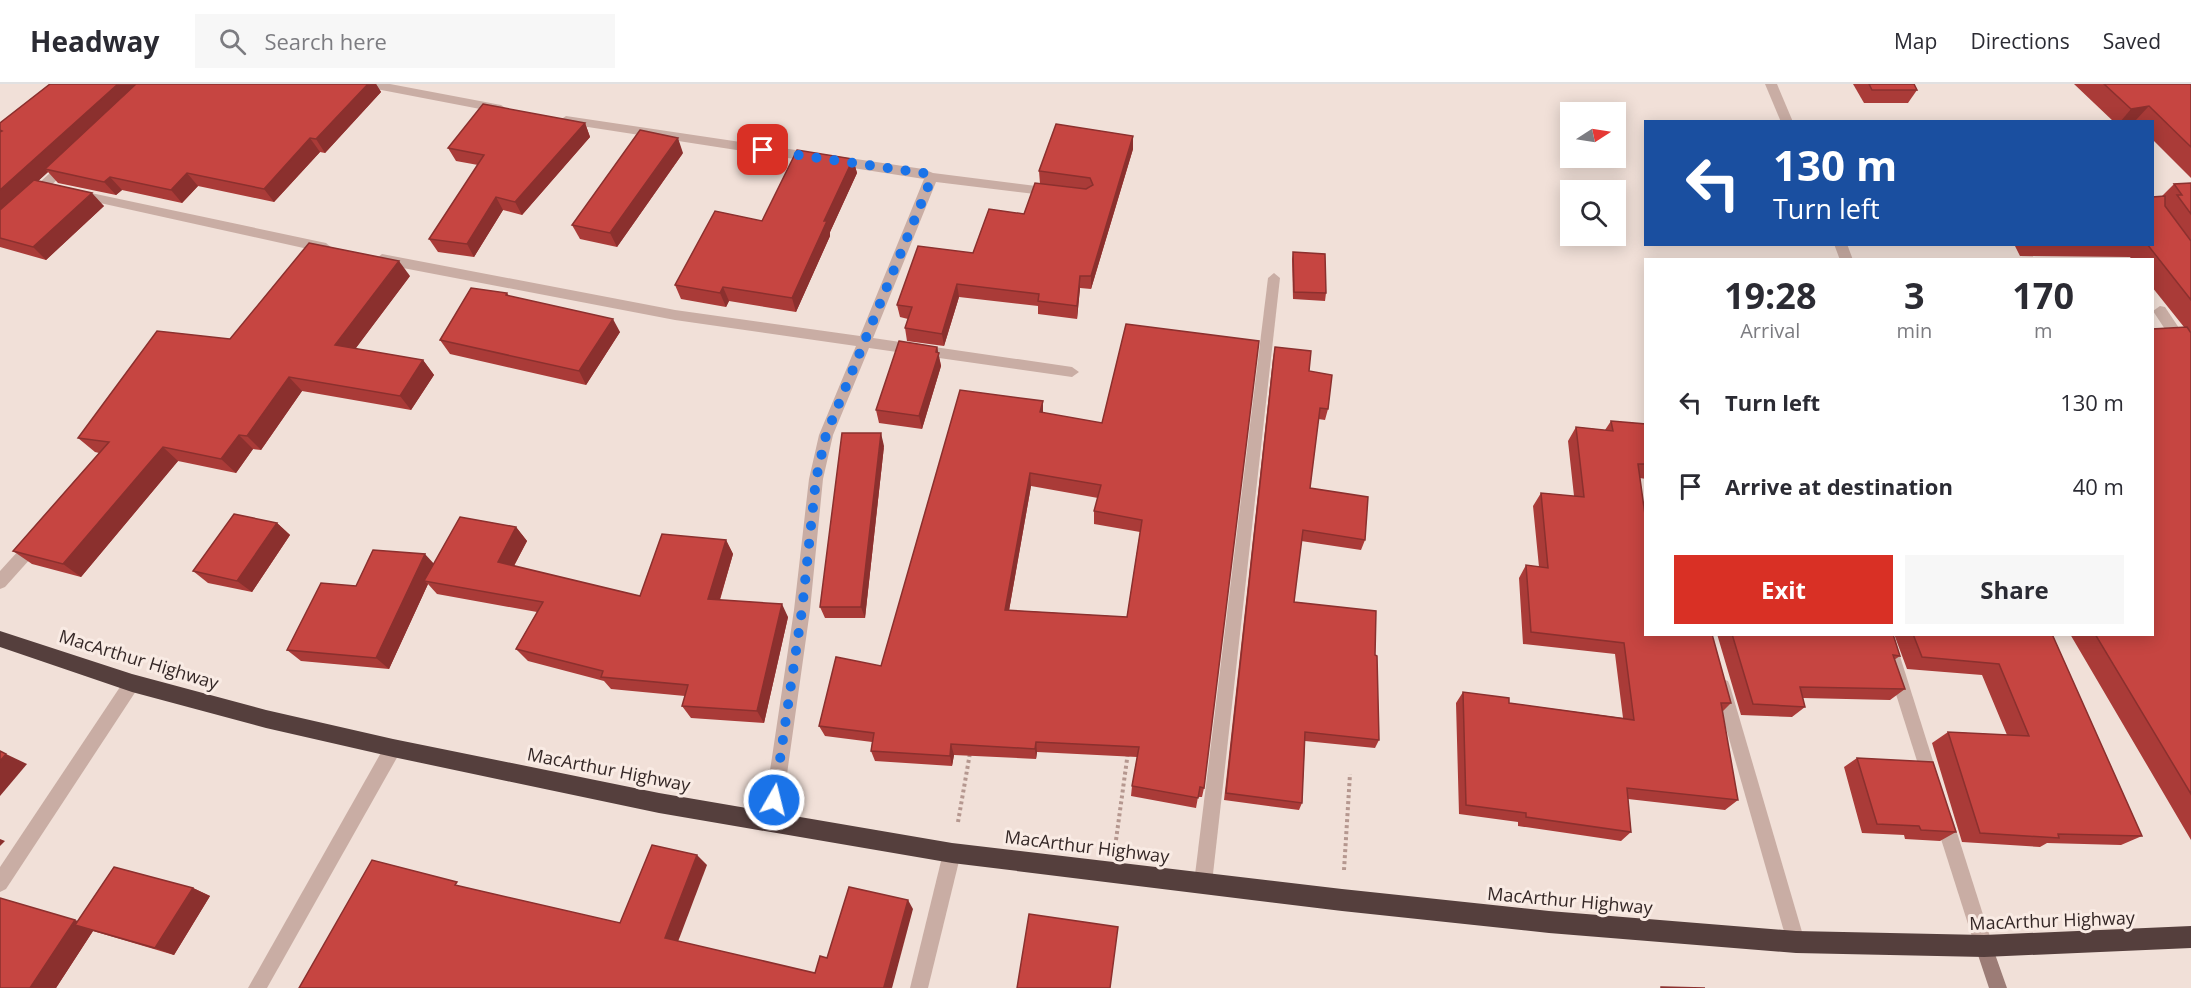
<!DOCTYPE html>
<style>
body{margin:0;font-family:"Open Sans",sans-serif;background:#f7f7f7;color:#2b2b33;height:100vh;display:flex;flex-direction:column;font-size:22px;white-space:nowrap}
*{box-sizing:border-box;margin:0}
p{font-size:20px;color:#7c7c81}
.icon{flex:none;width:33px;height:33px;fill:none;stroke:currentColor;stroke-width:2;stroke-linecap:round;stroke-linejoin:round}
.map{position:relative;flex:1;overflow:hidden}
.sheet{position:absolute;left:1644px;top:174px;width:510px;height:378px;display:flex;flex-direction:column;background:#fff;border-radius:0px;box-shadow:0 3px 15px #0003}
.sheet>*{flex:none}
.guide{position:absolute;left:1644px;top:36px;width:510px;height:126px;border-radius:0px;box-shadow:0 3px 15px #0003;background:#1a4fa0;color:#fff;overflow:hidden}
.needle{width:39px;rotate:78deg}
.buttons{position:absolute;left:1560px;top:18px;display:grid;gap:12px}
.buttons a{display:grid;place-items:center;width:66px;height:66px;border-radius:0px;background:#fff;box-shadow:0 3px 15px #0003;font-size:30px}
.pin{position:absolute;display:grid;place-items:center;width:51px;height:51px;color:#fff;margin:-26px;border-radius:12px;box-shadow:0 3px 9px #0006}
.me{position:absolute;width:66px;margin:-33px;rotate:8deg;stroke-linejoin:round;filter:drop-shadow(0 0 4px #0008)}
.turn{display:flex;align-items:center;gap:21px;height:126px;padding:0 30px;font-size:27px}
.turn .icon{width:78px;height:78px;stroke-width:2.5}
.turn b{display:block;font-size:42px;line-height:51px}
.eta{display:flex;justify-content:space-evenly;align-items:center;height:102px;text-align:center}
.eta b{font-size:36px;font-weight:700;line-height:42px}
.button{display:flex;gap:12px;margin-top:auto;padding:12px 30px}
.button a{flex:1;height:69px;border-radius:0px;background:#d93025;color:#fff;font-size:24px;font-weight:700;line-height:69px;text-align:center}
.button a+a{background:#f7f7f7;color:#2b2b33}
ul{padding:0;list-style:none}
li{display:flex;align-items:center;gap:18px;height:84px;padding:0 30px}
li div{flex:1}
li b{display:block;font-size:22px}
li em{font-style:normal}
header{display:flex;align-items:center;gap:36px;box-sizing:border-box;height:84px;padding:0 30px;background:#fff;border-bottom:2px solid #e1e1e2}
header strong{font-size:28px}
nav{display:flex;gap:33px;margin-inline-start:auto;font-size:21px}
.search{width:420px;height:54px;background:#f7f7f7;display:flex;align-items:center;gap:15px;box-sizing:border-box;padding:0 21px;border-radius:0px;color:#7c7c81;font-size:22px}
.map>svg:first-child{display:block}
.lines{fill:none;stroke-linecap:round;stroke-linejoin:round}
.path{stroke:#b5978f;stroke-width:4;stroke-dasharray:3 3;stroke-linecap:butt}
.lane{fill:#c9ada4;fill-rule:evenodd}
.street{fill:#c9ada4;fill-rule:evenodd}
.secondary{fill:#9c7c76;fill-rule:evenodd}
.highway{fill:#553f3d;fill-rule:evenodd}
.wall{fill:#aa3b38;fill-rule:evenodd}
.shaded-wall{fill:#8b302e}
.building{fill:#c64541;stroke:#8b302e;stroke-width:1.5;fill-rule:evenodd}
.route{stroke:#1a73e8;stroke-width:10;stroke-dasharray:0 18}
.labels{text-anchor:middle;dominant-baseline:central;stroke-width:6;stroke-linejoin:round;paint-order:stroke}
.street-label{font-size:18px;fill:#342726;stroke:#f9ebe4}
</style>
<header>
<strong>Headway</strong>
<div class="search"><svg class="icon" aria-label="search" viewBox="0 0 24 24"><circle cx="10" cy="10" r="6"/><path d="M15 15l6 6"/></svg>Search here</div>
<nav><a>Map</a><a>Directions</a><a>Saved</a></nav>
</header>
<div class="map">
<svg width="2191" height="904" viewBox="0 0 2191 904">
<rect width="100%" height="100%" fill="#f1e0d8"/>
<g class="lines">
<g class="path">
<path d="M958 738 970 669"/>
<path d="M1116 756 1128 668"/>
<path d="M1344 786 1350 690"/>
</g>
<g class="lane">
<path d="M35 453 40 454 43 459 40 464 5 503 0 505V487L30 454Z"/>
<path d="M1722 595 1728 597 1730 602 1805 858 1802 864 1796 867 1790 864 1787 858 1714 602 1716 597Z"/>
<path d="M393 656 399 658 401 664 399 670 267 904H248L387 658Z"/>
<path d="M952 760 958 763 961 769 928 904H910L943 769 946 763Z"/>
</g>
<g class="street">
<path d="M365 0H390L501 21 507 25 501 29 371 4Z"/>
<path d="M1765 0H1777L1793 38H1781Z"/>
<path d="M566 32 923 85 933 89 1052 104 1058 108 1052 112 936 98 873 254 1072 283 1079 288 1072 293 869 264 833 351 823 395 810 526 780 740 777 746 771 748 765 746 762 740 794 526 809 395 819 351 856 262 675 236 382 180 376 175 382 170 675 226 860 252 924 95 562 39 560 36Z"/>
<path d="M67 76 71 77V83L36 115H28L26 112 28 109 63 77Z"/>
<path d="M77 106 326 159 332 164 326 169 73 113 71 110 73 107Z"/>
<path d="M1834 160H1847L1853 176H1840Z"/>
<path d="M1274 189 1280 194 1212 799 1209 805 1203 808 1197 805 1194 799 1268 194Z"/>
<path d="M2160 222 2165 223 2191 262V278L2186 277 2153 227Z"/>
<path d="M1877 550H1893L1939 696 1937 702 1931 704 1925 702 1923 696Z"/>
<path d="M132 592 138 594 140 599 138 604 6 805 0 808V783L126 594Z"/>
<path d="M1943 725 1949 727 1952 733 1993 862 1990 868 1984 871 1978 868 1975 862 1934 733 1937 727Z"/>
</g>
<path class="secondary" d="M1984 853 1990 856 2007 904H1989L1975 862 1978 856Z"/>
<path class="highway" d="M0 547 132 590 266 626 393 655 659 709 952 759 1342 805 1549 827 1796 847 1984 851 2191 842V864L1984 873 1796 869 1549 849 1342 827 952 779 659 729 393 673 266 644 132 608 0 563Z"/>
</g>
<g class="wall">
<path d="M50 0H376L381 8 325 69 320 68 274 118 198 102 182 119 122 106 116 111 58 99 48 88 38 97 104 122 46 176 0 163V39Z"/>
<path d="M1853 0H1914L1917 6 1908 19H1864Z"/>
<path d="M2074 0H2191V94L2152 55V38H2114Z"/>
<path d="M585 39 590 53 522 131 503 126 474 173 438 168 429 155 478 81 456 77 448 64Z"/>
<path d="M1133 52V65L1091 205 1080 204 1077 235 1038 230V222L959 213 944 262 907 257 905 244 908 235 900 233 897 221 973 169 1024 130 1040 100 1039 87Z"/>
<path d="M683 69 617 163 580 155 572 141Z"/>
<path d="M853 75 857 89 830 148V152L796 228 729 217 726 223 681 215 675 201 762 137Z"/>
<path d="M2191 99V756L2070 550H2152L2184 243 2152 203V176H2132L2130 173 2020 172 2014 160H2152L2162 112 2174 100Z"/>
<path d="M1293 168 1326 209 1325 217 1293 215 1292 175Z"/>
<path d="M410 192 355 265 423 276 434 291 411 326 302 307 261 366 253 365 236 389 178 377 81 493 32 480 13 467 99 369 95 368 78 354 230 255Z"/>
<path d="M507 209 509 212 620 248 586 301 450 270 440 256Z"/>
<path d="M1126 240 1204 704 1202 713H1198L1196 724 1131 712 1132 702 1137 673 1037 668 1036 675 954 671 952 682 875 677 871 667 872 658 825 652 819 642 881 582 1043 329 1102 339ZM1031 402 1098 414 1094 427V440L1140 448 1127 533 1009 526Z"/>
<path d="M937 263 941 282 922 345 879 339 876 326Z"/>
<path d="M1275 263 1309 287 1328 325 1325 336 1318 335 1310 404 1365 456 1361 466 1301 457 1294 518 1375 571 1379 656 1375 664 1305 657 1302 719 1299 726 1224 716 1273 274Z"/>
<path d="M1611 337 1646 340V395L1640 394 1646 550 1731 619 1722 628 1738 716 1725 726 1628 715 1631 748 1621 757 1518 742V738L1459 730 1456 619 1463 608 1509 619 1623 634 1615 570 1523 560 1519 494 1526 481 1539 483 1533 422 1541 409 1574 412 1568 357 1576 343 1605 346Z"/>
<path d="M884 362 865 534H825L820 523Z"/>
<path d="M277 439 290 451 252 508 208 499 193 487Z"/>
<path d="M516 443 527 457 514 482 640 512 726 456 733 470 720 516 788 533 764 639 691 634 682 622 685 612 611 605 604 597 528 577 516 565 537 528 437 510 428 500 389 585 301 577 287 566 356 502 434 480Z"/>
<path d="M1717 550H1893L1900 572 1894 576 1905 605 1890 616 1803 614 1805 623 1792 633 1741 631Z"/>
<path d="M1894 550H2052L2142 752 2121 761 2047 759 2040 763 1962 758 1932 659 1948 648 2007 651 1982 591 1907 585Z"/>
<path d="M1857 674 1956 748 1940 757 1905 755 1904 751 1862 749 1844 683Z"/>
<path d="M193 804 210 812 174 871 93 847 56 904H0L78 837Z"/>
</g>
<g class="shaded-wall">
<path d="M118 0H144L45 85 48 88 0 132V106Z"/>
<path d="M368 0H376L381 8 325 69 316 55Z"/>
<path d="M2149 22 2135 37 2120 38 2131 25Z"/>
<path d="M585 39 590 53 522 131 515 118Z"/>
<path d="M1133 52V65L1091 205V192Z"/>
<path d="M310 54 320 68 274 118 264 105Z"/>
<path d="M678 54 683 69 617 163 610 149Z"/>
<path d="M853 75 857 89 830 148V152L796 228 792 214 824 137Z"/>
<path d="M187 89 198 102 182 119 171 106Z"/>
<path d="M110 93 122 106 116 111 104 98Z"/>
<path d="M92 109 104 122 46 176 33 163Z"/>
<path d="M496 113 503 126 474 173 467 160Z"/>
<path d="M399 177 410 192 347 276 335 261Z"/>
<path d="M1080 192V204L1077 235V222Z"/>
<path d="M957 200 959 213 944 262 942 250Z"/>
<path d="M723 203 729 217 726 223 720 209Z"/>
<path d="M613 235 620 248 586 301 579 287Z"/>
<path d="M937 263 941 282 922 345 919 332Z"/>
<path d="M423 276 434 291 411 326 400 312Z"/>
<path d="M289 293 302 307 261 366 247 352Z"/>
<path d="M1043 317V331L1040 328Z"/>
<path d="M881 349 884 362 865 534 861 523Z"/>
<path d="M239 351 253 365 236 389 221 375Z"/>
<path d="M163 363 178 377 81 493 63 480Z"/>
<path d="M1030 389 1031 402 1007 538 1005 526Z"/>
<path d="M277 439 290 451 252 508 237 497Z"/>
<path d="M516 443 527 457 509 491 498 478Z"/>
<path d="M726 456 733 470 716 528 708 515Z"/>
<path d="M425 470 436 482 424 497 428 500 389 585 376 574Z"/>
<path d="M782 520 788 533 764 639 757 627Z"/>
<path d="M1036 658 1037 668 1036 675 1035 665Z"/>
<path d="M951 660 954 671 952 682 950 672Z"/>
<path d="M6 670 27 680 0 712V677Z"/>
<path d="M0 755 5 757 0 762Z"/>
<path d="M697 771 707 781 676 863 665 854Z"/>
<path d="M193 804 210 812 174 871 155 864Z"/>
<path d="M908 816 913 825 892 904 884 903Z"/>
<path d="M75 836 96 843 75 841 93 847 56 904H30Z"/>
</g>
<g class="building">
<path d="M50 0H118L0 106V48L2 47 0 46V39Z"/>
<path d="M136 0H368L316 55 310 54 264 105 187 89 171 106 110 93 104 98 45 85Z"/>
<path d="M1869 0H1914L1917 6H1872Z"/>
<path d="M2104 0H2191V63L2149 22 2131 25Z"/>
<path d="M483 20 585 39 515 118 496 113 467 160 429 155 484 71 448 64Z"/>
<path d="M1056 40 1133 52 1091 192H1080L1077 222 1038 217 1039 210 957 200 942 250 905 244 912 223 897 221 918 162 973 169 989 125 1024 130 1035 99 1086 105 1093 101 1090 94 1039 87Z"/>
<path d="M640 46 678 54 610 149 572 141Z"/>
<path d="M797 66 853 75 824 137H827L792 214 723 203 720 209 675 201 715 127 762 137Z"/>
<path d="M34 96 92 109 33 163 0 154V126Z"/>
<path d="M2191 99V130L2177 111H2182L2174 100Z"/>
<path d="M2165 112V122L2191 157V216L2147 160H2152V113Z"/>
<path d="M309 159 399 177 335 261 423 276 400 312 289 293 247 352 239 351 221 375 163 363 63 480 13 467 109 358 78 354 157 247 230 255Z"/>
<path d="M1293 168 1325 170 1326 209 1294 208Z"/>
<path d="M471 204 507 209 506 211 613 235 579 287 440 256Z"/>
<path d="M1126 240 1259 257 1204 704 1200 703 1198 714 1132 702 1139 663 1036 658 1035 665 951 660 950 672 871 667 874 649 819 642 836 573 881 582 960 306 1043 317 1040 328 1102 339ZM1030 389 1101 401 1094 427 1142 436 1127 533 1005 526Z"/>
<path d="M2187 243 2191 249V710L2095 550H2152V245Z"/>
<path d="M899 257 937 263 936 268 939 269 919 332 876 326Z"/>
<path d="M1275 263 1311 267 1309 287 1332 291 1328 325 1320 324 1310 404 1368 413 1365 456 1303 446 1294 518 1376 527 1375 571 1377 572 1379 656 1305 648 1302 719 1226 709Z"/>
<path d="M1611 337 1646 340V380H1638L1646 438V550H1712L1731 619H1721L1738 716 1627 704 1631 748 1526 733V729L1466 721 1463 608 1509 614V619L1634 636 1624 559 1531 548 1526 481 1548 484 1541 409 1584 413 1576 343 1613 347Z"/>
<path d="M842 349H881L861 523H820Z"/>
<path d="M234 430 277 439 237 497 193 487Z"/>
<path d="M460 433 516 443 498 478 640 512 662 450 726 456 708 515 782 520 757 627 682 622 688 601 601 593 603 587 516 565 543 518 424 497Z"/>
<path d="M373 466 425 470 376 574 287 566 321 499 356 502Z"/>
<path d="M1732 550H1893L1900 572 1893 571 1905 605 1800 603 1805 623 1753 620Z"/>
<path d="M1913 550H2052L2142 752 2058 750 2059 754 1980 749 1948 648 2029 652 1999 580 1922 573Z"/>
<path d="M0 667 6 670 0 677Z"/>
<path d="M1857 674 1933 678 1956 748 1921 746 1919 742 1877 740Z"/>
<path d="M652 761 697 771 665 854 815 889 820 872 827 874 849 803 908 816 884 903 891 904H299L372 776 457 798 455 801 620 839Z"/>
<path d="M114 783 193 804 155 864 75 841Z"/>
<path d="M0 814 75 836 30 904H0Z"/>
<path d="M1029 830 1118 843 1110 904H1017Z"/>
<path d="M1661 903 1705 904H1661Z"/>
</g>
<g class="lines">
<path class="route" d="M763 66 923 89 927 90 930 98 826 351 816 395 802 526 774 716"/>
</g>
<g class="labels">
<g class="street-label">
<text transform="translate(139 575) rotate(17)">MacArthur Highway</text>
<text transform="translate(609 685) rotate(11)">MacArthur Highway</text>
<text transform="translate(1087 762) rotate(7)">MacArthur Highway</text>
<text transform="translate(1570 816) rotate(5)">MacArthur Highway</text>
<text transform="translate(2052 836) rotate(-2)">MacArthur Highway</text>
</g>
</g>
</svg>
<div class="buttons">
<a><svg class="needle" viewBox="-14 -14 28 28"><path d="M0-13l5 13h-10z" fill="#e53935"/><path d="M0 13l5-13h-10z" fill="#7c7c81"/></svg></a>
<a><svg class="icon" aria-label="search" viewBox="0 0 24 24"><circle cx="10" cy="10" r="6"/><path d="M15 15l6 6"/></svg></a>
</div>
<div class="pin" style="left:763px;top:66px;background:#d93025"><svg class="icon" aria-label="arrive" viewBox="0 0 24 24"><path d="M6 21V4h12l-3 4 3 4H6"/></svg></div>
<svg class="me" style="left:774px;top:716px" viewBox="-20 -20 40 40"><circle r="17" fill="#1a73e8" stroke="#fff" stroke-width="3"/><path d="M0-11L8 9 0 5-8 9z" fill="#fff"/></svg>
<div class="guide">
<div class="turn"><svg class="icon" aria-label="left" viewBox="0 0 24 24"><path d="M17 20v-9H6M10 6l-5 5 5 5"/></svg><div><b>130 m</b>Turn left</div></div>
</div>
<section class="sheet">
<div class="eta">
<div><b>19:28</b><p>Arrival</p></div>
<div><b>3</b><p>min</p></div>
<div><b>170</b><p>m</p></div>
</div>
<ul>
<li><svg class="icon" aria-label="left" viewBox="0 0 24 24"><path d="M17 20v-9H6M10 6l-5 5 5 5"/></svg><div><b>Turn left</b></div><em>130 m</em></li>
<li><svg class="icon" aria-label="arrive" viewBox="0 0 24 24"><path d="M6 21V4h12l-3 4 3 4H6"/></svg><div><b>Arrive at destination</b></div><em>40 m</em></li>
</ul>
<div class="button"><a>Exit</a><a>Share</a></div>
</section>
</div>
